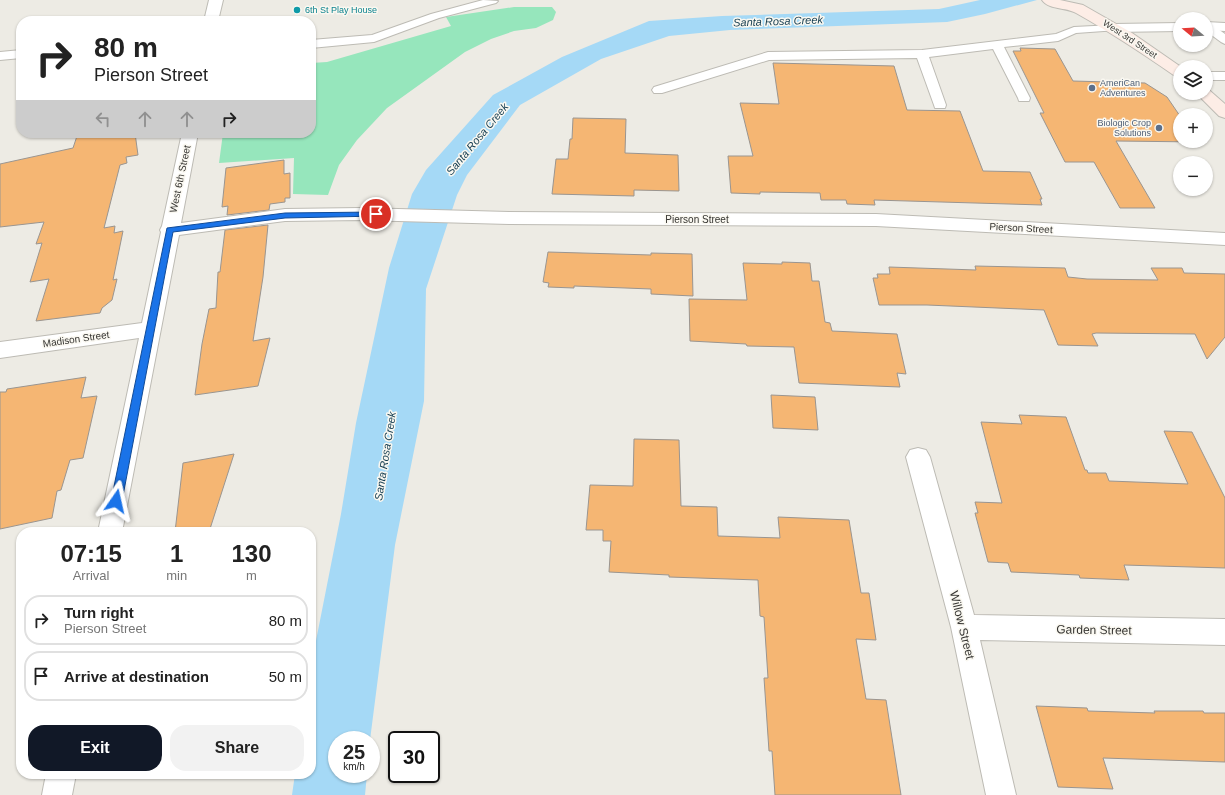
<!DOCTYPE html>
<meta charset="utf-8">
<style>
body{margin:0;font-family:Arial,sans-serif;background:#f2f2f2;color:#222;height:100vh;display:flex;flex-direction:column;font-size:15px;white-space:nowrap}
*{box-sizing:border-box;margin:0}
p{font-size:13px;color:#767676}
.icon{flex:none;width:22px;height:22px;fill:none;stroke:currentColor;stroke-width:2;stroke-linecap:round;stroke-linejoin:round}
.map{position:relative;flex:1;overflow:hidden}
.drawer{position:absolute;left:16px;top:527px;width:300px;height:252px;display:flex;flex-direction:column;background:#fff;border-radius:16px;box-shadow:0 1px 3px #0004}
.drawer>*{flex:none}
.guide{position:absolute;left:16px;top:16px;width:300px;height:122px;border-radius:16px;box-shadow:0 1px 3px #0004;background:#fff;color:#222;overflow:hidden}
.needle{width:26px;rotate:288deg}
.controls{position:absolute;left:1173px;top:12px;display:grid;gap:8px}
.controls a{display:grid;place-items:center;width:40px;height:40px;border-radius:50%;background:#fff;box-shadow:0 1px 3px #0004;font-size:20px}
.speed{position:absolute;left:328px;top:731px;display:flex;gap:8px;font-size:20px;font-weight:700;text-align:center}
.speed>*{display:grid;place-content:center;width:52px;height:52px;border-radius:50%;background:#fff;box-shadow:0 1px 3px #0004;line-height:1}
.speed small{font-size:10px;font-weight:400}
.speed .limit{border:2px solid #111;border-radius:6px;background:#fff;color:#111}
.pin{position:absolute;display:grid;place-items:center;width:34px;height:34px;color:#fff;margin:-17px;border:2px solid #fff;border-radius:50%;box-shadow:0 1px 4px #0007}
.me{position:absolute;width:44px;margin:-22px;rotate:11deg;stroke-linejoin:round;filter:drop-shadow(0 0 3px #0008)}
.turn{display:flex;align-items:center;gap:14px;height:84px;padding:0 12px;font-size:18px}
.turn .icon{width:52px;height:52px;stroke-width:2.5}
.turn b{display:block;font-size:28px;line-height:34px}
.lanes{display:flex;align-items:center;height:38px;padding:0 12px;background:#0003;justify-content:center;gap:20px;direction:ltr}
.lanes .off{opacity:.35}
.eta{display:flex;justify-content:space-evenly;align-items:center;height:68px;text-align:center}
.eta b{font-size:24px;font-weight:700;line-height:28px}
.cta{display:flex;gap:8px;margin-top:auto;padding:8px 12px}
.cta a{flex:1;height:46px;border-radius:16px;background:#111827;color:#fff;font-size:16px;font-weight:700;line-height:46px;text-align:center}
.cta a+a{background:#f2f2f2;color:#222}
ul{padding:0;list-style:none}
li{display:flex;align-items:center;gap:12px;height:50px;margin:0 8px 6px;padding:0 4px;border:2px solid #e0e0e0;border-radius:16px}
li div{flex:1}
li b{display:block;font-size:15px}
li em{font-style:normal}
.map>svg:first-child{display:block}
.green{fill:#96e6bc}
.water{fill:#a5d9f6}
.building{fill:#f5b673;stroke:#9a9590}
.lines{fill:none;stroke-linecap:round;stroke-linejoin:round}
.lane-casing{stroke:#bdbbb4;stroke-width:2}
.street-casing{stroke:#bdbbb4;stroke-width:2}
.secondary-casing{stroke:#bdbbb4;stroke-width:2}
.lane{fill:#fff;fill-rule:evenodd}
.street{fill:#fff;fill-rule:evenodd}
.secondary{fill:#fdede6;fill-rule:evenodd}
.route{fill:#1a73e8;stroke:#114b97}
.culture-dot{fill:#0f9aa8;stroke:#faf8f1;stroke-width:1.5}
.service-dot{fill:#5c6f8a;stroke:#faf8f1;stroke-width:1.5}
.labels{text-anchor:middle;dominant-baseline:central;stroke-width:3;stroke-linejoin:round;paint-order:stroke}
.far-culture-label{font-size:9px;fill:#0d838f;stroke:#faf8f1;text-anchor:start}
.far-street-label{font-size:9px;fill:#353431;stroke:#faf8f1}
.far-service-label{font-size:9px;fill:#4e5e75;stroke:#faf8f1;text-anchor:start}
.street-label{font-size:10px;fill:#353431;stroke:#faf8f1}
.water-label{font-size:11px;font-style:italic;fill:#133c50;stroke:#faf8f1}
.near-street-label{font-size:12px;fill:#353431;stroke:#faf8f1}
</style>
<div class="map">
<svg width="1225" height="795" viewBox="0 0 1225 795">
<rect width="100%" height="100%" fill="#edebe4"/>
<path class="green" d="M514 7H552L556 12 553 20 536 28 514 31 491 39 465 52 387 108 357 140 339 165 328 195 293 194 294 158 219 163 223 133H311V63L327 62 451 26 446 17Z"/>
<path class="water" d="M980 0H1037L985 14 947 22 730 30 669 36 601 59 520 105 467 175 457 195 426 289 424 401 395 545 370 740H337V774H367L365 795H292L295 774H311V666L341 514 356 423 389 268 412 194 426 170 493 95 562 57 649 21 722 16 939 9Z"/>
<g class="building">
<path d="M1020 48 1055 49 1073 81 1145 83 1167 97 1180 116V141L1199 142 1116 141 1155 208H1120L1094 162H1065L1040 113H1044L1013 51H1021Z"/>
<path d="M773 63 894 66 907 110 960 111 983 171 1030 172 1042 199H1040L1042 205 874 200 875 205 847 204 846 200H821L820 193 760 192V194L731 193 728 156H753L740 103 779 104Z"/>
<path d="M573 118 626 119 625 153 678 155 679 191 634 190V196L552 194 556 159H568L570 139H572Z"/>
<path d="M78 133H135L138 155 126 157 127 163 120 165 104 228 115 226 114 233 123 231 113 280 117 279 112 300 102 308 100 313 36 321 49 279 30 282 42 243 36 244 44 222 0 227V164L73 148Z"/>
<path d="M284 160V174L290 173V198H285V202L270 204 269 210 227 215 228 206 222 207 226 168Z"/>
<path d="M268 225 263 277 253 341 270 338 258 386 195 395 202 344 209 309 216 308 218 272H220L225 230Z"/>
<path d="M548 252 651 255V253L692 254 693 296 651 294V289L574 286V288L548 287 549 283 543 282Z"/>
<path d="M782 262 810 263 812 281H819L825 322 830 323 832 331 897 334 906 374 897 373 900 387 799 383 794 347 747 346 746 344 690 341 689 299 747 300 743 263 782 264Z"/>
<path d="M975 266 1065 268 1068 277 1087 279 1158 280 1151 268H1182L1184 273 1225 274V337L1207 359 1195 334 1096 333 1092 334 1098 346 1058 345 1044 310 927 305H879L873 278H878L877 274H890L889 267 976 270Z"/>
<path d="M86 377 81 398 97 396 83 458 70 460 61 490 57 491 52 518 0 529V392H6L7 389Z"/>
<path d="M771 395 815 397 818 430 773 428Z"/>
<path d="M1019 415 1066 417 1085 470H1087L1088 473H1106L1109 481 1188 484 1164 431 1192 432 1225 498V568L1124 565 1129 580 1080 578 1079 575 1011 572 1008 563 988 562 975 513H978L975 502 1002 503 981 422 1022 424Z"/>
<path d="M634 439 679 440 681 506 717 507 718 536 780 538 778 517 849 520 861 593H869L876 640 856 639 866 699 886 700 901 795H775L772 751H769L764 678H768L764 617 760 616 758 580 669 577V575L609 572 611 541H603V530H586L590 485 633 486Z"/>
<path d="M234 454 209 532H175L183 463Z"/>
<path d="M1036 706 1087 708 1088 711 1155 713 1154 711H1203L1204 713H1225V762L1103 758 1113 789 1058 787Z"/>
</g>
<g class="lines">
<g class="lane-casing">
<g id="lane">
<path d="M483 0 498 1 496 3 439 18 374 42 311 48V40L372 35 431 14Z"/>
<path d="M1206 23 1211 24 1225 34V44L1221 42 1206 31Z"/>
<path d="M1114 25 1118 26 1120 28 1118 30 1076 33 1058 41 1004 47 1030 98 1029 101H1019L1018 98 993 49 929 57 946 105 945 108H935L934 105 917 58 769 60 662 93H654L652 90 654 87 768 52 922 50 1056 34 1074 27Z"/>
<rect x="1206" y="72" width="19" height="8"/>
</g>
</g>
<g class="street-casing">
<g id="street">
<path d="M209 0H223L218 21H204Z"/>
<path d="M1206 22 1225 23V31L1206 30Z"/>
<path d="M1180 23V31L1114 32 1109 31 1107 28 1109 25 1114 24Z"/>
<path d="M21 50V58L0 60V52Z"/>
<path d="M182 133H198L181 223 285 209 361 208 509 212 876 214 1225 233V245L876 226 509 224 361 220 285 221 179 235 122 532H98L139 338 0 358V342L142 323 161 232 160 230 162 226Z"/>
<path d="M918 448 926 450 930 457 974 615 1225 619V645L980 640 1016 795H986L951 627 906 457 910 450Z"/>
<path d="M46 774H76L72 795H42Z"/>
</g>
</g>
<g class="secondary-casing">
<g id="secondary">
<path d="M1042 0H1060L1083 5 1132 33 1181 67H1180V78L1175 76C1142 53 1110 32 1076 13 1066 7 1049 10 1042 0Z"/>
<path d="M1206 89 1209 90 1225 104V118L1219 116 1196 93H1206Z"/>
</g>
</g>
<use href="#lane" class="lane"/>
<use href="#street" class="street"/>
<use href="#secondary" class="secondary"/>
</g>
<path class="route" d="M376 212 380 214 379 216 285 218 173 232 122 501 120 504 116 505 113 504 111 501 167 228 285 213Z"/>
<circle class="culture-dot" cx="297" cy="10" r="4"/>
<g class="service-dot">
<circle cx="1092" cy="88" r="4"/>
<circle cx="1159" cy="128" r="4"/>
</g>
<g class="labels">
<g class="far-culture-label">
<text x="305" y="10">6th St Play House</text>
</g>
<g class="far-street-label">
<text transform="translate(1130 39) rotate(33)">West 3rd Street</text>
</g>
<g class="far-service-label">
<text x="1100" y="83">AmeriCan<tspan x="1100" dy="10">Adventures</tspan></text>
<text x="1151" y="123" text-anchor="end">Biologic Crop<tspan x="1151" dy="10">Solutions</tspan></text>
</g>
<g class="street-label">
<text transform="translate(180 179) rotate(-78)">West 6th Street</text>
<text x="697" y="219">Pierson Street</text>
<text transform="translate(1021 228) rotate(3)">Pierson Street</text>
<text transform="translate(76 339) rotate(-8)">Madison Street</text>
</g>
<g class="water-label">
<text transform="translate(778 21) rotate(-2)">Santa Rosa Creek</text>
<text transform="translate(477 139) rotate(-50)">Santa Rosa Creek</text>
<text transform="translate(385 456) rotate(-81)">Santa Rosa Creek</text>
</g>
<g class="near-street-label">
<text transform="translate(962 625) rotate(76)">Willow Street</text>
<text transform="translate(1094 630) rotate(1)">Garden Street</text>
</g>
</g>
</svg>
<div class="controls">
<a><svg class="needle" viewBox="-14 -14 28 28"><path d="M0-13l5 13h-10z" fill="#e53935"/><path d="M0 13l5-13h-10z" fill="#767676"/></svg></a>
<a><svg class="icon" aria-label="layers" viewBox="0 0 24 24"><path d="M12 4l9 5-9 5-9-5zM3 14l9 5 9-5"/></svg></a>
<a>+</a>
<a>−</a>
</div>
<div class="speed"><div>25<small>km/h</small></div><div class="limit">30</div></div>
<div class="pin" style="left:376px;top:214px;background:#d93025"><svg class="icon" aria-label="arrive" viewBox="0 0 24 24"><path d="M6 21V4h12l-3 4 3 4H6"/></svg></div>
<svg class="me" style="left:116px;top:501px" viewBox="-20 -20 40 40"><path d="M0-17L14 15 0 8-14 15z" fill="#1a73e8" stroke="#fff" stroke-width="4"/></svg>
<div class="guide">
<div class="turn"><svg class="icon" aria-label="right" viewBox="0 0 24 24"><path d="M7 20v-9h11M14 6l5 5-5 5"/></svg><div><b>80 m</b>Pierson Street</div></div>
<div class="lanes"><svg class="icon off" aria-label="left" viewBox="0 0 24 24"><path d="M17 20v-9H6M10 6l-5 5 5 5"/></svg><svg class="icon off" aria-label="ahead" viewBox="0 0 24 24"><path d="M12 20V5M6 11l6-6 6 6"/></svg><svg class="icon off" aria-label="ahead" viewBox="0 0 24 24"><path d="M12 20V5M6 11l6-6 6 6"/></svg><svg class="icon" aria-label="right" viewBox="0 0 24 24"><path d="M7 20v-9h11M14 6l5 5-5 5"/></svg></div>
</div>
<section class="drawer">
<div class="eta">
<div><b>07:15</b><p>Arrival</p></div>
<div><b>1</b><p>min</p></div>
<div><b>130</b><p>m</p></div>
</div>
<ul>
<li><svg class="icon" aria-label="right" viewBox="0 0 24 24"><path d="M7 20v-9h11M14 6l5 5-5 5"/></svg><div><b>Turn right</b><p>Pierson Street</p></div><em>80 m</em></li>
<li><svg class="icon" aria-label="arrive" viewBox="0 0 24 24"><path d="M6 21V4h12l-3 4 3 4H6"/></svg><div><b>Arrive at destination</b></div><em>50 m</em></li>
</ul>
<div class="cta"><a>Exit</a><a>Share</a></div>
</section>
</div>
